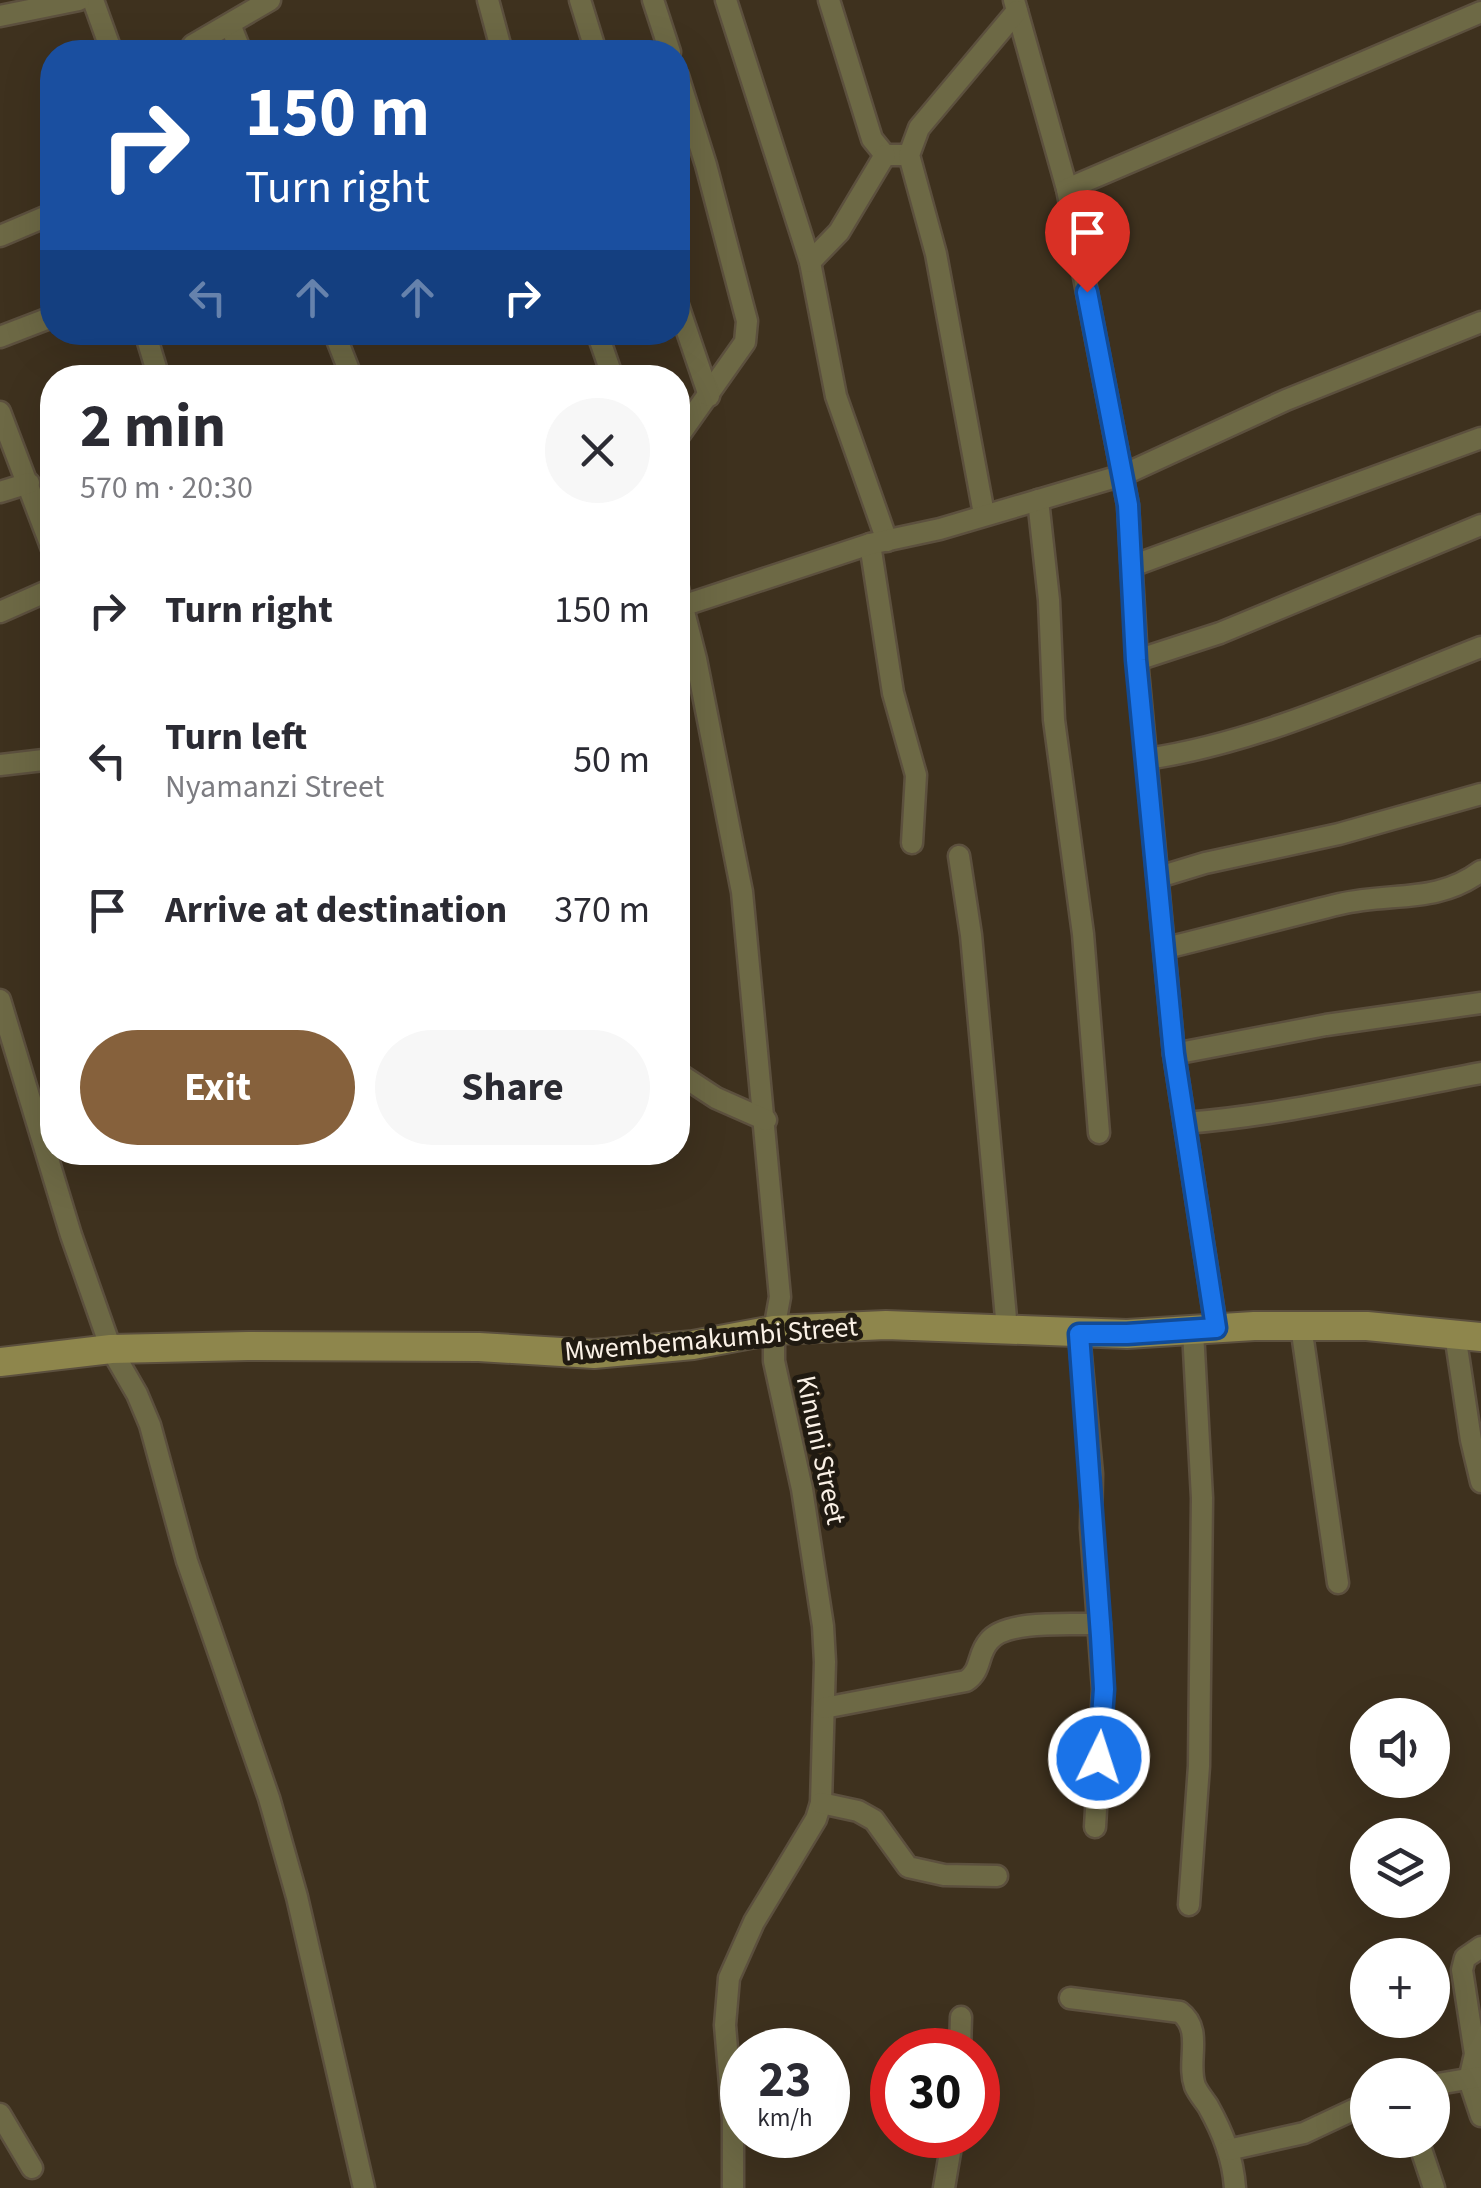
<!DOCTYPE html>
<meta charset="utf-8">
<style>
body{margin:0;font-family:"Source Sans 3",sans-serif;background:#f7f7f7;color:#2b2b33;height:100vh;display:flex;flex-direction:column;font-size:38px;white-space:nowrap}
*{box-sizing:border-box;margin:0}
p{font-size:32px;color:#7c7c81}
.icon{flex:none;width:55px;height:55px;fill:none;stroke:currentColor;stroke-width:2;stroke-linecap:round;stroke-linejoin:round}
.map{position:relative;flex:1;overflow:hidden}
.panel{position:absolute;left:40px;top:365px;width:650px;height:800px;display:flex;flex-direction:column;background:#fff;border-radius:40px;box-shadow:0 10px 40px #0002}
.panel>*{flex:none}
.guide{position:absolute;left:40px;top:40px;width:650px;height:305px;border-radius:40px;box-shadow:0 10px 40px #0002;background:#1a4fa0;color:#fff;overflow:hidden}
.buttons{position:absolute;left:1350px;top:1698px;display:grid;gap:20px}
.buttons a{display:grid;place-items:center;width:100px;height:100px;border-radius:50%;background:#fff;box-shadow:0 10px 40px #0002;font-size:50px}
.speed{position:absolute;left:720px;top:2028px;display:flex;gap:20px;font-size:50px;font-weight:700;text-align:center}
.speed>*{display:grid;place-content:center;width:130px;height:130px;border-radius:50%;background:#fff;box-shadow:0 10px 40px #0002;line-height:1}
.speed small{font-size:25px;font-weight:400}
.speed .limit{border:15px solid #d22;background:#fff;color:#111}
.pin{position:absolute;display:grid;place-items:center;width:85px;height:85px;color:#fff;margin:-102px -42px;border-radius:50% 50% 50% 0;rotate:-45deg;box-shadow:0 0 10px #0007}
.pin .icon{rotate:45deg}
.me{position:absolute;width:110px;margin:-55px;rotate:4deg;stroke-linejoin:round;filter:drop-shadow(0 0 8px #0008)}
.turn{display:flex;align-items:center;gap:35px;height:210px;padding:0 40px;font-size:45px}
.turn .icon{width:130px;height:130px;stroke-width:2.5}
.turn b{display:block;font-size:70px;line-height:85px}
.lanes{display:flex;align-items:center;height:95px;padding:0 40px;background:#0003;justify-content:center;gap:50px;direction:ltr}
.lanes .off{opacity:.35}
.round{display:grid;place-items:center;flex:none;width:105px;height:105px;border-radius:52px;background:#f7f7f7}
.summary{display:flex;align-items:center;justify-content:space-between;height:170px;padding:0 40px}
h1{font-size:60px;font-weight:700;line-height:75px}
.cta{display:flex;gap:20px;margin-top:auto;padding:20px 40px}
.cta a{flex:1;height:115px;border-radius:60px;background:#86613c;color:#fff;font-size:40px;font-weight:700;line-height:115px;text-align:center}
.cta a+a{background:#f7f7f7;color:#2b2b33}
ul{padding:0;list-style:none}
li{display:flex;align-items:center;gap:30px;height:150px;padding:0 40px}
li div{flex:1}
li b{display:block;font-size:38px}
li em{font-style:normal}
.map>svg:first-child{display:block}
.lines{fill:none;stroke-linecap:round;stroke-linejoin:round}
.street-casing{stroke:#5c503e;stroke-width:25}
.secondary-casing{stroke:#5c503e;stroke-width:32}
.street{stroke:#6d6945;stroke-width:20}
.secondary{stroke:#8e864c;stroke-width:28}
.route-casing{stroke:#114b97;stroke-width:25}
.route{stroke:#1a73e8;stroke-width:18}
.labels{text-anchor:middle;dominant-baseline:central;stroke-width:10;stroke-linejoin:round;paint-order:stroke}
.street-label{font-size:28px;fill:#faf1e6;stroke:#201a11}
</style>
<div class="map">
<svg width="1481" height="2188" viewBox="0 0 1481 2188">
<rect width="100%" height="100%" fill="#3e311e"/>
<g class="lines">
<g class="street-casing">
<g id="street">
<path d="M93 0 111 50"/>
<path d="M488 0 502 52"/>
<path d="M580 0 596 52"/>
<path d="M653 0 670 52"/>
<path d="M726 0 810 262 836 396 887 541"/>
<path d="M829 0 872 139 885 155H909"/>
<path d="M1014 0 1067 189 1128 505 1137 660 1174 1054 1216 1327"/>
<path d="M0 16 79 0"/>
<path d="M230 24 241 52"/>
<path d="M188 52 193 45 270 0"/>
<path d="M678 76 706 165 747 321 745 342 678 437"/>
<path d="M1067 189 1481 12"/>
<path d="M0 236 52 214"/>
<path d="M810 262 839 232 885 155"/>
<path d="M678 305 709 396"/>
<path d="M145 332 159 378"/>
<path d="M334 332 352 378"/>
<path d="M597 332 613 378"/>
<path d="M0 337 52 317"/>
<path d="M0 412 52 549"/>
<path d="M0 492 29 483"/>
<path d="M1038 500 1049 600 1054 720 1083 934 1099 1133"/>
<path d="M984 514 936 254 909 155 919 128 1017 11"/>
<path d="M870 544 893 693 916 775 912 843"/>
<path d="M1132 566 1481 438"/>
<path d="M678 588 696 659 742 892 780 1297 774 1330V1361L802 1489 823 1626 825 1662 821 1803 816 1819 754 1922 729 1978 725 2025 733 2120V2188"/>
<path d="M682 606 870 544 940 529 1123 475 1286 400 1481 322"/>
<path d="M0 612 52 589"/>
<path d="M1137 660 1220 633 1481 525"/>
<path d="M1147 759C1262 742 1373 689 1481 647"/>
<path d="M0 765 52 759"/>
<path d="M959 856 971 935 1007 1329"/>
<path d="M1159 877 1205 863 1339 834 1481 794"/>
<path d="M1166 948C1224 934 1282 918 1340 904 1392 892 1437 904 1481 871"/>
<path d="M0 1000 71 1235 111 1349 137 1394 150 1425 187 1561 269 1798 297 1897 364 2188"/>
<path d="M1174 1054 1326 1025 1481 1003"/>
<path d="M678 1073 716 1098 766 1120"/>
<path d="M1185 1123C1286 1115 1382 1091 1481 1073"/>
<path d="M1301 1326 1338 1583"/>
<path d="M1079 1334 1092 1474 1091 1528 1103 1689 1095 1827"/>
<path d="M1455 1334 1471 1440 1481 1482"/>
<path d="M824 1708 966 1681C982 1671 977 1654 989 1641 1006 1619 1073 1625 1100 1624"/>
<path d="M821 1803 858 1811 874 1820 908 1867 944 1875 997 1876"/>
<path d="M1189 1905 1199 1766 1202 1498 1193 1331"/>
<path d="M1481 1947 1465 1958 1462 1970 1475 2054 1469 2080 1481 2116"/>
<path d="M1070 1998 1180 2012C1204 2030 1186 2061 1195 2086 1198 2093 1204 2100 1208 2106 1223 2133 1233 2158 1235 2188"/>
<path d="M960 2050 961 2017"/>
<path d="M1432 2085 1479 2077"/>
<path d="M0 2114 32 2168"/>
<path d="M1418 2140 1434 2188"/>
<path d="M1228 2150 1304 2133 1368 2103"/>
<path d="M944 2188 953 2135"/>
</g>
</g>
<g class="secondary-casing">
<path id="secondary" d="M0 1362 111 1349 248 1346 479 1347 594 1354 693 1345 774 1330 886 1325 1127 1334 1254 1326H1367L1481 1337"/>
</g>
<use href="#street" class="street"/>
<use href="#secondary" class="secondary"/>
</g>
<g class="lines">
<g class="route-casing">
<path id="route" d="M1087 292 1128 505 1136 660 1174 1054 1216 1328 1127 1334H1079L1101 1636 1104 1689 1099 1758"/>
</g>
<use href="#route" class="route"/>
</g>
<g class="labels">
<g class="street-label">
<text transform="translate(711 1339) rotate(-5)">Mwembemakumbi Street</text>
<text transform="translate(821 1450) rotate(78)">Kinuni Street</text>
</g>
</g>
</svg>
<div class="buttons">
<a><svg class="icon" aria-label="sound" viewBox="0 0 24 24"><path d="M4 9h4l5-4v14l-5-4H4zM17 9q2 3 0 6"/></svg></a>
<a><svg class="icon" aria-label="layers" viewBox="0 0 24 24"><path d="M12 4l9 5-9 5-9-5zM3 14l9 5 9-5"/></svg></a>
<a>+</a>
<a>−</a>
</div>
<div class="speed"><div>23<small>km/h</small></div><div class="limit">30</div></div>
<div class="pin" style="left:1087px;top:292px;background:#d93025"><svg class="icon" aria-label="arrive" viewBox="0 0 24 24"><path d="M6 21V4h12l-3 4 3 4H6"/></svg></div>
<svg class="me" style="left:1099px;top:1758px" viewBox="-20 -20 40 40"><circle r="17" fill="#1a73e8" stroke="#fff" stroke-width="3"/><path d="M0-11L8 9 0 5-8 9z" fill="#fff"/></svg>
<div class="guide">
<div class="turn"><svg class="icon" aria-label="right" viewBox="0 0 24 24"><path d="M7 20v-9h11M14 6l5 5-5 5"/></svg><div><b>150 m</b>Turn right</div></div>
<div class="lanes"><svg class="icon off" aria-label="left" viewBox="0 0 24 24"><path d="M17 20v-9H6M10 6l-5 5 5 5"/></svg><svg class="icon off" aria-label="ahead" viewBox="0 0 24 24"><path d="M12 20V5M6 11l6-6 6 6"/></svg><svg class="icon off" aria-label="ahead" viewBox="0 0 24 24"><path d="M12 20V5M6 11l6-6 6 6"/></svg><svg class="icon" aria-label="right" viewBox="0 0 24 24"><path d="M7 20v-9h11M14 6l5 5-5 5"/></svg></div>
</div>
<section class="panel">
<div class="summary"><div><h1>2 min</h1><p>570 m · 20:30</p></div><a class="round"><svg class="icon" aria-label="close" viewBox="0 0 24 24"><path d="M6 6l12 12M18 6L6 18"/></svg></a></div>
<ul>
<li><svg class="icon" aria-label="right" viewBox="0 0 24 24"><path d="M7 20v-9h11M14 6l5 5-5 5"/></svg><div><b>Turn right</b></div><em>150 m</em></li>
<li><svg class="icon" aria-label="left" viewBox="0 0 24 24"><path d="M17 20v-9H6M10 6l-5 5 5 5"/></svg><div><b>Turn left</b><p>Nyamanzi Street</p></div><em>50 m</em></li>
<li><svg class="icon" aria-label="arrive" viewBox="0 0 24 24"><path d="M6 21V4h12l-3 4 3 4H6"/></svg><div><b>Arrive at destination</b></div><em>370 m</em></li>
</ul>
<div class="cta"><a>Exit</a><a>Share</a></div>
</section>
</div>
